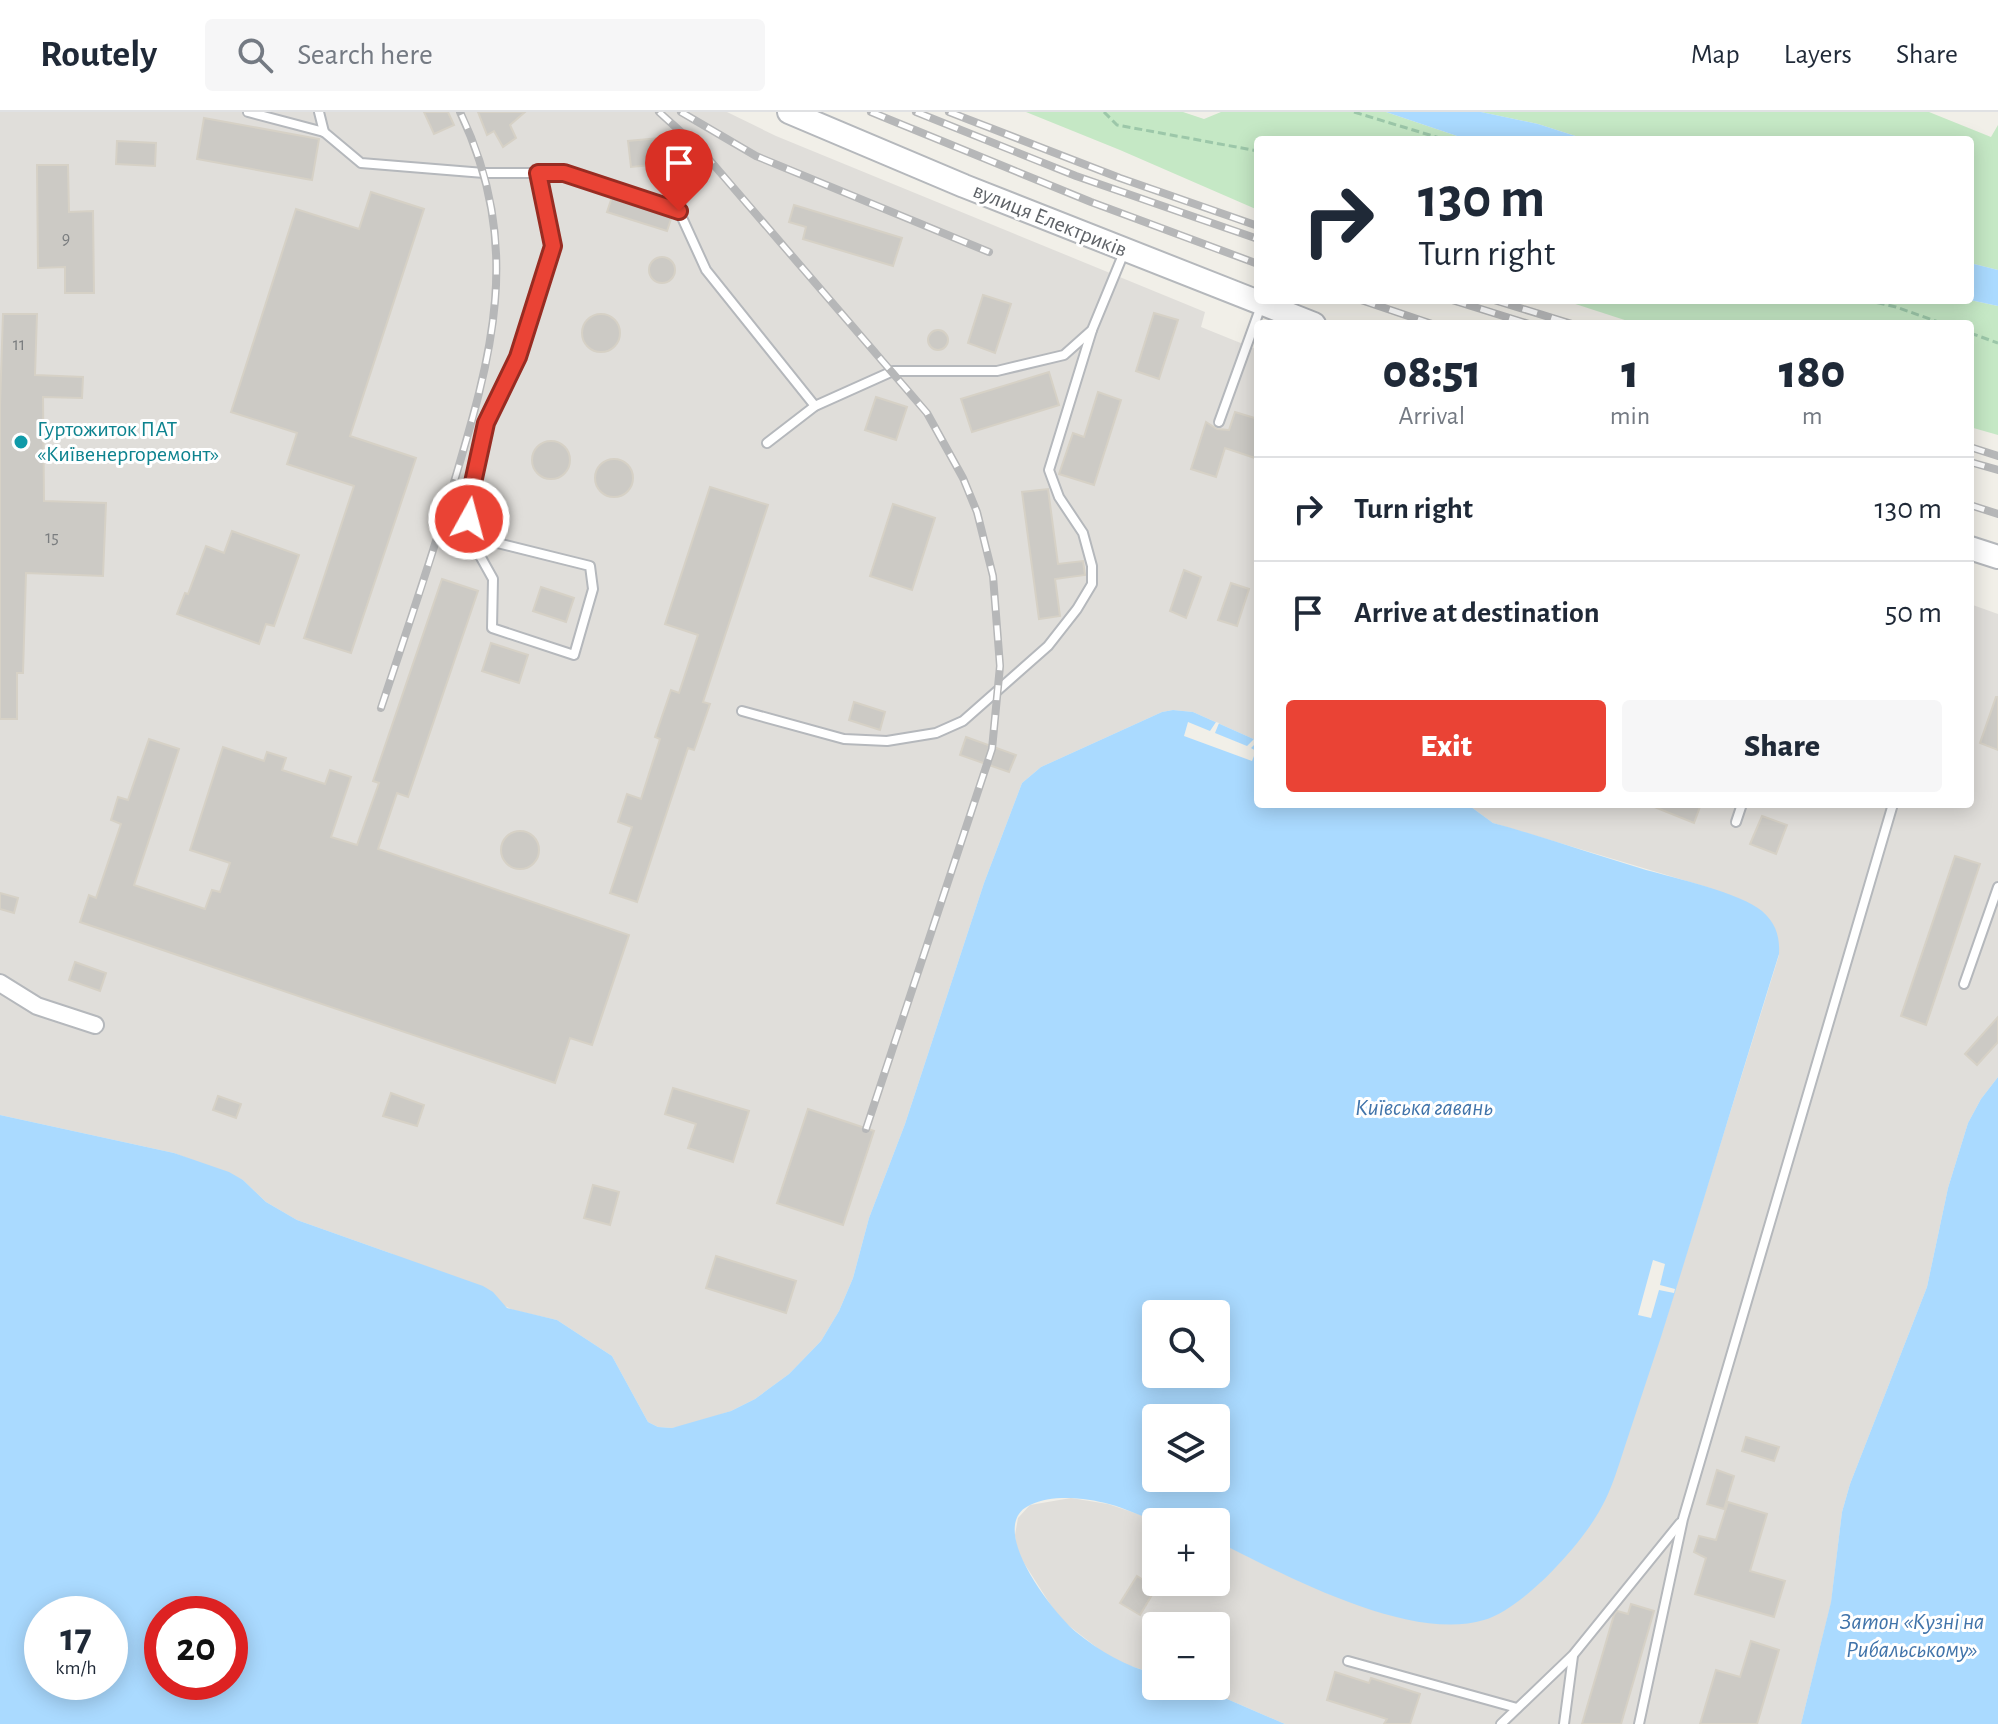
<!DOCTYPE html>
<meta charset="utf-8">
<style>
body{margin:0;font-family:"Alegreya Sans",sans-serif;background:#f6f6f7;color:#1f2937;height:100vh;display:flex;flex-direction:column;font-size:30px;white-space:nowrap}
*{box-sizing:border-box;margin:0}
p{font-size:26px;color:#747a83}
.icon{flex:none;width:44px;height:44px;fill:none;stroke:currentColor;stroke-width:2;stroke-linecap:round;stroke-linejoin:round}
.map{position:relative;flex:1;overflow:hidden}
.side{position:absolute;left:1254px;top:208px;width:720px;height:488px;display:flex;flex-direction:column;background:#fff;border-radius:8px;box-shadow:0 4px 20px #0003}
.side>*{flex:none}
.guide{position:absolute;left:1254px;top:24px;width:720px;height:168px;border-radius:8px;box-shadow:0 4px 20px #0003;background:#fff;color:#1f2937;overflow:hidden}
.controls{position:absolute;left:1142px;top:1188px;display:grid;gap:16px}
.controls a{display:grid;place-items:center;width:88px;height:88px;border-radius:8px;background:#fff;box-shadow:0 4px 20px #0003;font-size:40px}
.speed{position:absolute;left:24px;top:1484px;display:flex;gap:16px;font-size:40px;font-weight:700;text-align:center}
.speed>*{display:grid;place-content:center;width:104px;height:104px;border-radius:50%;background:#fff;box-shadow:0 4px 20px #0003;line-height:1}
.speed small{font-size:20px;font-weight:400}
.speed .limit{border:12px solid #d22;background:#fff;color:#111}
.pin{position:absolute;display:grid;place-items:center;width:68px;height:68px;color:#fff;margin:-82px -34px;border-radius:50% 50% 50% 0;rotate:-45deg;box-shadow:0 0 8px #0007}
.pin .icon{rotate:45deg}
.me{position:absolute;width:88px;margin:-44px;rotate:7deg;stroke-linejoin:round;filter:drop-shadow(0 0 6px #0008)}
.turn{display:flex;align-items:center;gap:28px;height:168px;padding:0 32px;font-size:36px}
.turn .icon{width:104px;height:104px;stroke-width:2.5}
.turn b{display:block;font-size:56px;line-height:68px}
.eta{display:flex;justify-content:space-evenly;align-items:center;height:136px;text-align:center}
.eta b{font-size:48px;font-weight:800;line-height:56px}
.cta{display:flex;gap:16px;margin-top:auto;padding:16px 32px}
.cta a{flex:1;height:92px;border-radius:8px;background:#ea4335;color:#fff;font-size:32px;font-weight:800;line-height:92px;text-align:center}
.cta a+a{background:#f6f6f7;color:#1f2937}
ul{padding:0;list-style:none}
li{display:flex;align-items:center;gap:24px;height:104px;padding:0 32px;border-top:2px solid #e0e1e3}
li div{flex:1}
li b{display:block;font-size:30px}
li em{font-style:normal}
header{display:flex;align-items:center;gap:48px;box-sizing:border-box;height:112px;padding:0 40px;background:#fff;border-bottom:2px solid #e0e1e3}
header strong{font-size:38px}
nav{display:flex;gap:44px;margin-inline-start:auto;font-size:28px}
.search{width:560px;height:72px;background:#f6f6f7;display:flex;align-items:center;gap:20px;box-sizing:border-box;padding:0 28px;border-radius:8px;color:#747a83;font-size:30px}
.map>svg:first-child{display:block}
.industrial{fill:#e0deda}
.green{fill:#c5e8c5}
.water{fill:#aadaff;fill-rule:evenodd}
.pier{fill:#f1efe8}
.building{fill:#cccac5;stroke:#d6d1c6;stroke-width:2}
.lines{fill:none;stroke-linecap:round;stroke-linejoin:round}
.service-casing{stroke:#b5b8bc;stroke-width:12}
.minor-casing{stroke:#b5b8bc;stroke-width:20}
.tertiary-casing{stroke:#b5b8bc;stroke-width:26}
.path{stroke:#9cc7a9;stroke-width:3;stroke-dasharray:8 4;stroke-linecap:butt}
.service{stroke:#fff;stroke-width:8}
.minor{stroke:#fff;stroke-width:16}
.tertiary{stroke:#fff;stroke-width:22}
.rail-casing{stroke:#b6b7b8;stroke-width:8}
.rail{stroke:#fff;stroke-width:5;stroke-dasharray:15;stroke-linecap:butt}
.route-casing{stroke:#982c22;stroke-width:20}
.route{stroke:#ea4335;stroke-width:14}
.culture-dot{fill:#0f9aa8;stroke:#fff;stroke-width:3}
.labels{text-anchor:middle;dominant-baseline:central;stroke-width:6;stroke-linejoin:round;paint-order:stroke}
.number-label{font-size:18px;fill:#7a7d7f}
.street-label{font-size:22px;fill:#5f6368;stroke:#fff}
.culture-label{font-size:22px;fill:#0d838f;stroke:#fff;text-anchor:start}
.water-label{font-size:24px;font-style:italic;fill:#4174aa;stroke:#fff}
</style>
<header>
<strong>Routely</strong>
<div class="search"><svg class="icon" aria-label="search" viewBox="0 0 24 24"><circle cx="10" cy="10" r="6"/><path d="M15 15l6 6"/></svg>Search here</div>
<nav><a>Map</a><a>Layers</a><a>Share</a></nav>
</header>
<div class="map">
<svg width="1998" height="1612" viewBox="0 0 1998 1612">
<rect width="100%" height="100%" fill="#f1efe8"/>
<g class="industrial">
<path d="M0 0H727L776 24 1205 200 1201 215 1258 238V629L1193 600 1173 598 1162 600 1041 655 1022 671 984 771 905 1012 869 1106 853 1166 839 1199 821 1229 789 1262 755 1287 731 1299 692 1312 672 1316 658 1315 648 1310 612 1244 557 1208 513 1198 390 1141 297 1108 266 1090 243 1068 174 1041 0 1003Z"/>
<path d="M1970 492 1998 502V965L1981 987 1968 1011 1948 1076 1927 1175 1850 1372 1842 1400 1831 1491 1801 1612H1285L1197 1574H1216V1514H1156V1562L1121 1551 1105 1542 1059 1506 1017 1440 1015 1423 1018 1406 1030 1393 1071 1386 1108 1392 1162 1410H1156V1470H1216V1429L1327 1481 1405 1506 1430 1511H1461L1486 1507 1515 1490 1615 1361 1664 1214 1779 843 1710 776 1493 711 1467 692H1970Z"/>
</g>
<g class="green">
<path d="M1026 0H1183L1204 7 1221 0H1386L1469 28H1258V98L1120 38Z"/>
<path d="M1481 0H1929L1991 25 1998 13V158L1970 151V28H1588L1538 12Z"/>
<path d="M1563 188H1970L1998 194V323L1970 315V212H1637Z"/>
</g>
<g class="water">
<path d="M1386 0H1481L1538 12 1588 28H1469Z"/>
<path d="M1970 151 1998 158V194L1970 188Z"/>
<path d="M1173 598 1193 600 1258 629V692H1467L1493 711C1545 725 1595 743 1646 758 1675 766 1741 781 1762 799 1776 811 1780 825 1779 842 1739 970 1701 1098 1661 1225 1649 1261 1637 1298 1625 1334 1618 1355 1612 1377 1601 1396 1582 1432 1524 1496 1484 1508 1409 1531 1283 1462 1216 1429V1410C1199 1410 1178 1413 1161 1410 1143 1406 1126 1396 1109 1392 1086 1386 1053 1382 1030 1393 984 1414 1054 1502 1076 1520 1101 1540 1125 1554 1156 1562V1574H1197L1285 1612H0V1003L174 1041 229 1060 243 1068 266 1090 297 1108 483 1174 493 1180 507 1196 557 1208 612 1244 648 1310 658 1315 672 1316 731 1299 755 1287 789 1262 821 1229 839 1199 853 1166 869 1106 905 1012 984 771 1022 671 1041 655 1162 600ZM1156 1202H1216V1262H1156ZM1156 1306H1216V1366H1156ZM42 1502H110V1570H42ZM162 1502H230V1570H162Z"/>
<path d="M1998 965V1612H1801L1831 1490 1842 1400 1850 1372 1927 1175 1948 1076 1968 1011 1981 987Z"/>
</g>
<g class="pier">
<path d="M1188 610 1210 619 1216 610 1219 611 1215 621 1247 634 1254 627 1258 629 1251 636 1256 639 1252 649 1184 624Z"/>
<path d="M1653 1148 1665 1152 1660 1173 1675 1177 1674 1181 1659 1178 1651 1206 1638 1203Z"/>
</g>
<g class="building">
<path d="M424 0H448L454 13 434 22Z"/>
<path d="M478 0H525L510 13 516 26 503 35 494 19 487 23Z"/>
<path d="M204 6 319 27 312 68 197 47Z"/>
<path d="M659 26 661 52 631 55 628 29Z"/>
<path d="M117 29 156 31 155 54 116 52Z"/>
<path d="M37 53H68L69 100 93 99 94 181H65V155L38 156Z"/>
<path d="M371 80 424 97 350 324 416 346 351 541 304 526 354 374 287 352 297 321 231 300 296 97 359 117Z"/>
<path d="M612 85 672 104 667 119 607 100Z"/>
<path d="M794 93 902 126 893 154 803 127 806 115 789 110Z"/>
<circle cx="662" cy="158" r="13"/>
<path d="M983 183 1011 192 995 241 968 231Z"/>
<path d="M1154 201 1178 208 1159 267 1136 259Z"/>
<circle cx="601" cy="221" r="19"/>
<path d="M3 202H37L35 263 83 265 82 286 43 285 44 389 106 391 103 464 26 461 23 561H17V607H0V293Z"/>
<circle cx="938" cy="228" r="10"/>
<path d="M1049 260 1059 293 972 320 961 287Z"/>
<path d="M1098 280 1121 288 1094 373 1059 362 1073 321 1084 325Z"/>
<path d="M876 285 907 295 896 328 865 318Z"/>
<path d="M1235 300 1258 307V347L1225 336 1216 365 1191 357 1206 310 1217 317 1229 318Z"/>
<circle cx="551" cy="348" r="19"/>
<circle cx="614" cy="366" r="19"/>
<path d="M710 375 768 393 703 590 710 592 694 638 688 636 637 790 610 781 632 715 618 710 627 682 641 687 660 627 655 625 671 578 679 581 698 523 665 512Z"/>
<path d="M1048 377 1058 452 1083 449 1085 463 1055 467 1060 504 1039 507 1022 380Z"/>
<path d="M893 392 935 406 912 478 870 464Z"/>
<path d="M232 419 299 443 274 514 266 512 259 532 177 502 185 481 188 482 206 434 224 441Z"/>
<path d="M1184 458 1201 465 1186 506 1170 499Z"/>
<path d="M442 467 478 479 408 685 397 681 378 737 629 823 592 933 570 926 555 971 80 810 89 783 96 786 121 712 111 708 118 685 128 688 149 627 179 637 134 773 205 797 212 778 220 780 230 751 190 738 223 635 264 649 267 640 286 646 282 658 325 672 330 658 351 665 331 725 357 733 379 671 373 669Z"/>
<path d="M1231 471 1249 477 1237 514 1218 508Z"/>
<path d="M541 475 574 486 566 510 533 499Z"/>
<path d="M491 531 528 543 519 571 482 559Z"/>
<path d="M1996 585H1998V638L1980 631Z"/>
<path d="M854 590 885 600 880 618 849 608Z"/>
<path d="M966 625 1016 643 1009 660 960 643Z"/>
<path d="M1647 692H1701L1694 711Z"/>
<path d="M1762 704 1787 713 1776 742 1750 732Z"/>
<circle cx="520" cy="738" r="19"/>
<path d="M1955 744 1980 752 1926 913 1901 904Z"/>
<path d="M0 781 18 786 14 801 0 797Z"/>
<path d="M75 850 106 861 100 879 69 868Z"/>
<path d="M1998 905V930L1977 953 1965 942Z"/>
<path d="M673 976 749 999 733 1050 688 1036 696 1012 665 1002Z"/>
<path d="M391 981 424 993 417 1014 383 1004Z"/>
<path d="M218 984 241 992 236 1006 213 998Z"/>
<path d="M808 997 874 1019 843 1113 777 1091Z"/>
<path d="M593 1073 619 1080 610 1113 584 1106Z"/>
<path d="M716 1144 796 1169 786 1201 706 1176Z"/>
<path d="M1746 1325 1779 1335 1774 1349 1742 1339Z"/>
<path d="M1717 1358 1734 1364 1724 1397 1707 1392Z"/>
<path d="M1728 1390 1767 1402 1750 1459 1785 1469 1774 1505 1695 1482 1706 1446 1694 1440 1699 1424 1716 1428Z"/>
<path d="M1137 1464 1156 1476 1140 1503 1120 1491Z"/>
<path d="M1631 1492 1654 1499 1621 1612H1582L1614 1503 1617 1499 1628 1502Z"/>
<path d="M1751 1529 1779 1538 1757 1612H1700L1716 1558 1740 1565Z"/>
<path d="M1335 1560 1369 1571 1371 1566 1420 1582 1410 1612H1384L1387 1607 1327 1588Z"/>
</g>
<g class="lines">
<g class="service-casing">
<g id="service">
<path d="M248 0 324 20 361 51 484 61H564L679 99 706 158 815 294"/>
<path d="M319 0 324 20"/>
<path d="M1219 310 1261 194"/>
<path d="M767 331 815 294 893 259H997L1064 243 1092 218 1125 138"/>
<path d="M469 424 493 467 492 516 574 543 593 477 590 454 469 424V389L486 311 518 245 553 134 538 61"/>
<path d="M742 599 844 627 887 629 936 621 963 609 1048 534 1077 497 1092 472V454L1083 421 1059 385 1049 358 1092 218"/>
<path d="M1736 710 1742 692"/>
<path d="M1964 872 1998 775"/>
<path d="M1348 1549 1517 1596"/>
<path d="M1501 1612 1573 1543 1680 1411"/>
<path d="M1564 1612 1573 1544"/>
<path d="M1639 1612 1683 1407 1893 692"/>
</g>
</g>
<g class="minor-casing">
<path id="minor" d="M0 871 37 894 95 913"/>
</g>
<g class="tertiary-casing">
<g id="tertiary">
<path d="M789 0 964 74 1314 212"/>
<path d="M1970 436 1998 445"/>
</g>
</g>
<g class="path">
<path d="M1104 0 1117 13 1258 39"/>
<path d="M1354 0 1446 28"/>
<path d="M1865 188 1896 195 1944 212"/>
<path d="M1970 221 1998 231"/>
</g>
<use href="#service" class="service"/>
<use href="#minor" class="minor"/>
<use href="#tertiary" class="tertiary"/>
<g class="rail-casing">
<g id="rail">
<path d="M659 0 701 38 927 301 963 366 977 400 993 464 1000 554 992 637 866 1017"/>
<path d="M681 0 756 44 989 140"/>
<path d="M871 0 1091 90 1258 152"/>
<path d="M916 0 1076 64 1258 127"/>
<path d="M949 0 1120 66 1258 114"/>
<path d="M1361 188 1432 212"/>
<path d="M1452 188 1529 212"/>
<path d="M1494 188 1572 212"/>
<path d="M1970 335 1998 344"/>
<path d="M1970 350 1998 358"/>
<path d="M1970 393 1998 402"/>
<path d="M381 596C405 524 430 451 452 377 492 243 524 135 460 0"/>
</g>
</g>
<use href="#rail" class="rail"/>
</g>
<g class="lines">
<g class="route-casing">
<path id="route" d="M469 407V389L486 311 518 245 553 134 538 61H564L679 99"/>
</g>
<use href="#route" class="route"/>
</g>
<circle class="culture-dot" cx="21" cy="330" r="8"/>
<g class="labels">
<g class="number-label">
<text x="66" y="127">9</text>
<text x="19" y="233">11</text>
<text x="52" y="426">15</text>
</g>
<g class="street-label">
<text transform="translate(1050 108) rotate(22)">вулиця Електриків</text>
</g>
<g class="culture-label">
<text x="37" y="317">Гуртожиток ПАТ<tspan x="37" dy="25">«Київенергоремонт»</tspan></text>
</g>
<g class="water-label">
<text x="1424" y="996">Київська гавань</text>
<text x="1912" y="1510">Затон «Кузні на<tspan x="1912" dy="28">Рибальському»</tspan></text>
</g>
</g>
</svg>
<div class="controls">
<a><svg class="icon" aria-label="search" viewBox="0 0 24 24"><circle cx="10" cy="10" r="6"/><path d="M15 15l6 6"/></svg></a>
<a><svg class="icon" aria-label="layers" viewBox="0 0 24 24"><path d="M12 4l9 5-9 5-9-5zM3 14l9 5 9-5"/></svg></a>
<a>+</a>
<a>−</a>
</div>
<div class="speed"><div>17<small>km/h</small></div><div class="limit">20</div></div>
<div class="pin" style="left:679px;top:99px;background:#d93025"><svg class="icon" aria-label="arrive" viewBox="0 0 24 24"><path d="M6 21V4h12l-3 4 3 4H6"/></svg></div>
<svg class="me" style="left:469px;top:407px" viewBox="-20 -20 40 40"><circle r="17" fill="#ea4335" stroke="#fff" stroke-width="3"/><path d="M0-11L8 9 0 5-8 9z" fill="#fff"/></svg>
<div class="guide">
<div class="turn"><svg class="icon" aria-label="right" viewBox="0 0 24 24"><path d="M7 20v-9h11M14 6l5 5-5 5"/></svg><div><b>130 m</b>Turn right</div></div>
</div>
<section class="side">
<div class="eta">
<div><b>08:51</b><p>Arrival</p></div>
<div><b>1</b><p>min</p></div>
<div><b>180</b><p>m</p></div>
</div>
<ul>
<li><svg class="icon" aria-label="right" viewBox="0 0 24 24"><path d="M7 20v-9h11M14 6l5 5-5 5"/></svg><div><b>Turn right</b></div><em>130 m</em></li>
<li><svg class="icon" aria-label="arrive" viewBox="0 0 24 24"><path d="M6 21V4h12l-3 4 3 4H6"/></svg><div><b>Arrive at destination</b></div><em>50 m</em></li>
</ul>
<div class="cta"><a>Exit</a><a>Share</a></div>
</section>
</div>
